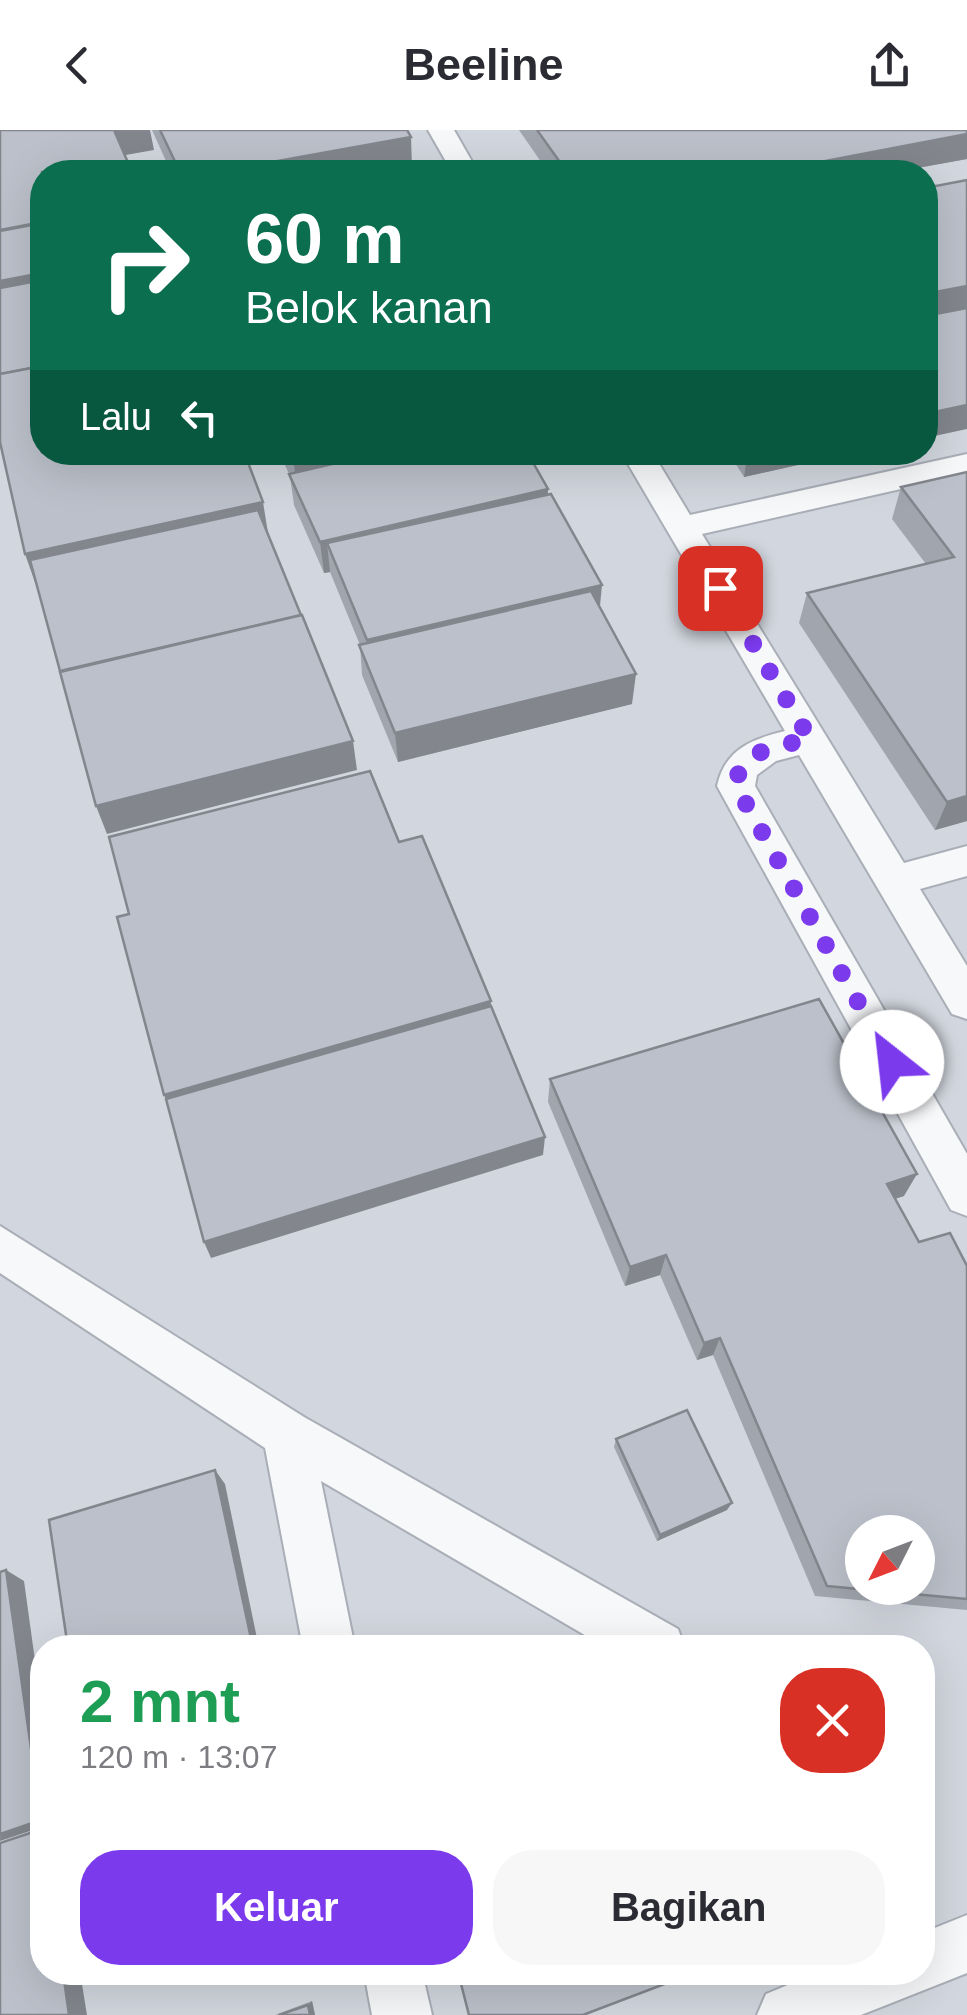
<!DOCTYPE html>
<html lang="id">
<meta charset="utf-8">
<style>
body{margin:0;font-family:Helvetica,sans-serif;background:#f7f7f7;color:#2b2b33;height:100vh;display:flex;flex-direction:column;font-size:38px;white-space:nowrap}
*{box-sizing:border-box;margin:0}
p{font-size:32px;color:#7c7c81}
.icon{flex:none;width:55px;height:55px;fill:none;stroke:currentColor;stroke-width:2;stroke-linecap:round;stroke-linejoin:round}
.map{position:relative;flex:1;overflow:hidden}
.drawer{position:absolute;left:30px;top:1505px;width:905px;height:350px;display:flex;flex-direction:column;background:#fff;border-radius:40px;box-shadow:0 10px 40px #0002}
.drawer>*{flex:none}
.banner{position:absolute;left:30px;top:30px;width:908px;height:305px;border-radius:40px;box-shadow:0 10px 40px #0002;background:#0b6e4f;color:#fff;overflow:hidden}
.needle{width:65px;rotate:228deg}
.controls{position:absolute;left:845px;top:1385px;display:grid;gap:20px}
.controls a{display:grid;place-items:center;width:90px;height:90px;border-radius:50%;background:#fff;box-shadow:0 10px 40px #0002;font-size:50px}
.pin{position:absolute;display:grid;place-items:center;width:85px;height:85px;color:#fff;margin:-42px;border-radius:20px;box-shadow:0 5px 15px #0006}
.me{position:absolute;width:110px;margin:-55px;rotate:331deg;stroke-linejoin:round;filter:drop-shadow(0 0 8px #0008)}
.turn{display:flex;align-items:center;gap:35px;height:210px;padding:0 50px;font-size:45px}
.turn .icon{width:130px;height:130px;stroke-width:2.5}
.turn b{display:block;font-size:70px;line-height:85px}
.then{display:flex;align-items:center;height:95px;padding:0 50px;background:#0003;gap:20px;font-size:38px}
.round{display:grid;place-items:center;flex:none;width:105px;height:105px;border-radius:40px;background:#f7f7f7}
.head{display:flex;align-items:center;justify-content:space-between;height:170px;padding:0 50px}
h1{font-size:60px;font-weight:600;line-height:75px;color:#1e9e55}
.cta{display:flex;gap:20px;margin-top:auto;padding:20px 50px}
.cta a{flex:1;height:115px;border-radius:40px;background:#7c3aed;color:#fff;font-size:40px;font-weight:600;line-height:115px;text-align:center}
.cta a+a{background:#f7f7f7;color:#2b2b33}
header{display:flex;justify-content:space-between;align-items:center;height:130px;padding:0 50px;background:#fff;font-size:45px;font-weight:600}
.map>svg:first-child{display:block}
.built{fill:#d2d6de;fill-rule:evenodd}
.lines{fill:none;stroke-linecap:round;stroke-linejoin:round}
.minor-casing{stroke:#a9aeb7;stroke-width:4}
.minor{fill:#f7f8fa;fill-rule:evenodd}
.wall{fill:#a1a5ae}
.shaded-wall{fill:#83868d}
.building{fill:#bbc0ca;stroke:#83868d;stroke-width:2.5;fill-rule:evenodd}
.route{stroke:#7c3aed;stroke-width:18;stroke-dasharray:0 32.4}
</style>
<header><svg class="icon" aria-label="back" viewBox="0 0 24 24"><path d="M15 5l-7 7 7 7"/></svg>Beeline<svg class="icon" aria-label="share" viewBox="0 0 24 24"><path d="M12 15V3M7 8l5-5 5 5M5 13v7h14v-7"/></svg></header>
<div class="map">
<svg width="967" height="1885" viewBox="0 0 967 1885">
<rect width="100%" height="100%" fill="#e4e7ec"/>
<path class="built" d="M0 0H967V1885H0ZM42 42H925V322H42ZM862 1402H918V1458H862ZM42 1518H922V1842H42Z"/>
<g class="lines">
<g class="minor-casing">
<g id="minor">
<path d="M428 0H454L478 42H452Z"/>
<path d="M621 322H652L690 385 967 324V344L702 404 904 733 967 716V746L920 759 967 836V889L952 884 799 625 776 631 757 645 755 656 967 1024V1086L951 1080 717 656C725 619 752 609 785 601Z"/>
<path d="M0 1096 304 1287 678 1499 685 1518H607L321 1351 355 1518H303L265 1318 0 1143Z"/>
<path d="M967 1785V1843L861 1885H757L766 1864 819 1842H922V1803Z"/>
<path d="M364 1842H422L432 1885H372Z"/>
</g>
</g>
<use href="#minor" class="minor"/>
</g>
<g class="wall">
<path d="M152 0H407L412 38 390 42H171Z"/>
<path d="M519 0H967V29L895 42H548Z"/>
<path d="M279 322H527L548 364 600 478 632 574 398 632 362 545 360 515 330 442 324 443 294 375 290 346Z"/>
<path d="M728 322H856L744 347Z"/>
<path d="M967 342V691L935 700 799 493 807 463 926 434 892 389 901 357Z"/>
<path d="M550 949 904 1066 895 1069 919 1112 967 1136V1480L815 1466 713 1225 697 1230 660 1145 625 1156 548 972Z"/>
<path d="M616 1309 727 1380 657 1411 614 1317Z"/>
<path d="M312 1871 315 1885H275Z"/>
</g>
<g class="shaded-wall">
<path d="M114 0H150L154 20 120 26Z"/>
<path d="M967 4V29L895 42H768Z"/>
<path d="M411 7 412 38 390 42H216Z"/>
<path d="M42 143V177L0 185V151Z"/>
<path d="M967 156V180L925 189V164Z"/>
<path d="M967 275V299L925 308V284Z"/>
<path d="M346 322H473V326L298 365 294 334Z"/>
<path d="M748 322H856L744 347Z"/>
<path d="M548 359 547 390 327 413 330 442 324 443 320 412Z"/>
<path d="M263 372 268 403 36 455 25 424Z"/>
<path d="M602 455 599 486 370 540 367 510Z"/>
<path d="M636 544 632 574 398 632 395 603Z"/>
<path d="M353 611 357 640 107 704 96 676Z"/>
<path d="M967 666V691L935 700 947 672Z"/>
<path d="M491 871 490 896 174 988 164 965Z"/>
<path d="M545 1007 543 1025 211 1128 204 1112Z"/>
<path d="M917 1044 904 1066 875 1075 887 1054Z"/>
<path d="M666 1125 660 1145 625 1156 630 1137Z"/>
<path d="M720 1208 713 1225 697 1230 704 1213Z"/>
<path d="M215 1340 225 1354 259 1518H253Z"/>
<path d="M732 1373 727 1380 657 1411 660 1405Z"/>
<path d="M6 1440 24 1451 42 1581V1697L0 1711Z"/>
<path d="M63 1842H80L87 1885H69Z"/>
<path d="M312 1871 315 1885H310L308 1875Z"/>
</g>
<g class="building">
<path d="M0 0H117H114L132 42H42V92L0 100Z"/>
<path d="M160 0H407L411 7 216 42H180Z"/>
<path d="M537 0H967V4L768 42H567Z"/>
<path d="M361 35 365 42H319Z"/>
<path d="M967 50V156L925 164V58Z"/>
<path d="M42 93V143L0 151V101Z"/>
<path d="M42 150V236L0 244V158Z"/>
<path d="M967 178V275L925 284V186Z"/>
<path d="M42 236V322H244L263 372 25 424 0 312V244Z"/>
<path d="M289 322H346L294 334Z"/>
<path d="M384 322H527L548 359 320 412 289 344Z"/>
<path d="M967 342V666L947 672 807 463 954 427 901 357Z"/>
<path d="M551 364 602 455 367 510 327 413Z"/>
<path d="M258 380 301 485 60 541 30 430Z"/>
<path d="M591 461 636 544 395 603 359 515Z"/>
<path d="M302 485 353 611 96 676 60 542Z"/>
<path d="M370 641 399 712 422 706 491 871 164 965 117 787 129 784 109 707Z"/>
<path d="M819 869 917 1044 887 1054 919 1112 950 1103 967 1136V1469L827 1456 720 1208 704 1213 666 1125 630 1137 550 949ZM862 1402H918V1458H862Z"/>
<path d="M491 876 545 1007 204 1112 166 969Z"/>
<path d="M687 1280 732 1373 660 1405 616 1309Z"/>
<path d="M215 1340 253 1518H68L49 1390Z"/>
<path d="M6 1440 41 1690 0 1704V1442Z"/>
<path d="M42 1699V1842H63L69 1885H0V1713Z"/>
<path d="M458 1842H696L583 1885H469Z"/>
<path d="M308 1875 310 1885H279Z"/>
</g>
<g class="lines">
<path class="route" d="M720 458 810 609C781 616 738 619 736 656L892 932"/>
</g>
</svg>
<div class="controls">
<a><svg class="needle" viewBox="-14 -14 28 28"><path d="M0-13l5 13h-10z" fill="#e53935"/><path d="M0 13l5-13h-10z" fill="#7c7c81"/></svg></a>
</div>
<div class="pin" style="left:720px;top:458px;background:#d93025"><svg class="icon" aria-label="arrive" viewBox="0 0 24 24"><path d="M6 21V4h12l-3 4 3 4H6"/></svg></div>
<svg class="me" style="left:892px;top:932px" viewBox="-20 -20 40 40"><circle r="19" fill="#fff"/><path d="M0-13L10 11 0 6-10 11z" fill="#7c3aed"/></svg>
<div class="banner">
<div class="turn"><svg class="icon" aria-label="right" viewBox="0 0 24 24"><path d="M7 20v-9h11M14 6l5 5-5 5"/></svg><div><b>60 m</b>Belok kanan</div></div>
<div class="then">Lalu<svg class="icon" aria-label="left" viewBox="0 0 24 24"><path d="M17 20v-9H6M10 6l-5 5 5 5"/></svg></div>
</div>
<section class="drawer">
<div class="head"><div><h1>2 mnt</h1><p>120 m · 13:07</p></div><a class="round" style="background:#d93025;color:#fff"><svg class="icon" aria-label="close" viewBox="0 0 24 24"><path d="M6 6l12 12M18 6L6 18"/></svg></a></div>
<div class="cta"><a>Keluar</a><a>Bagikan</a></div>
</section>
</div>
